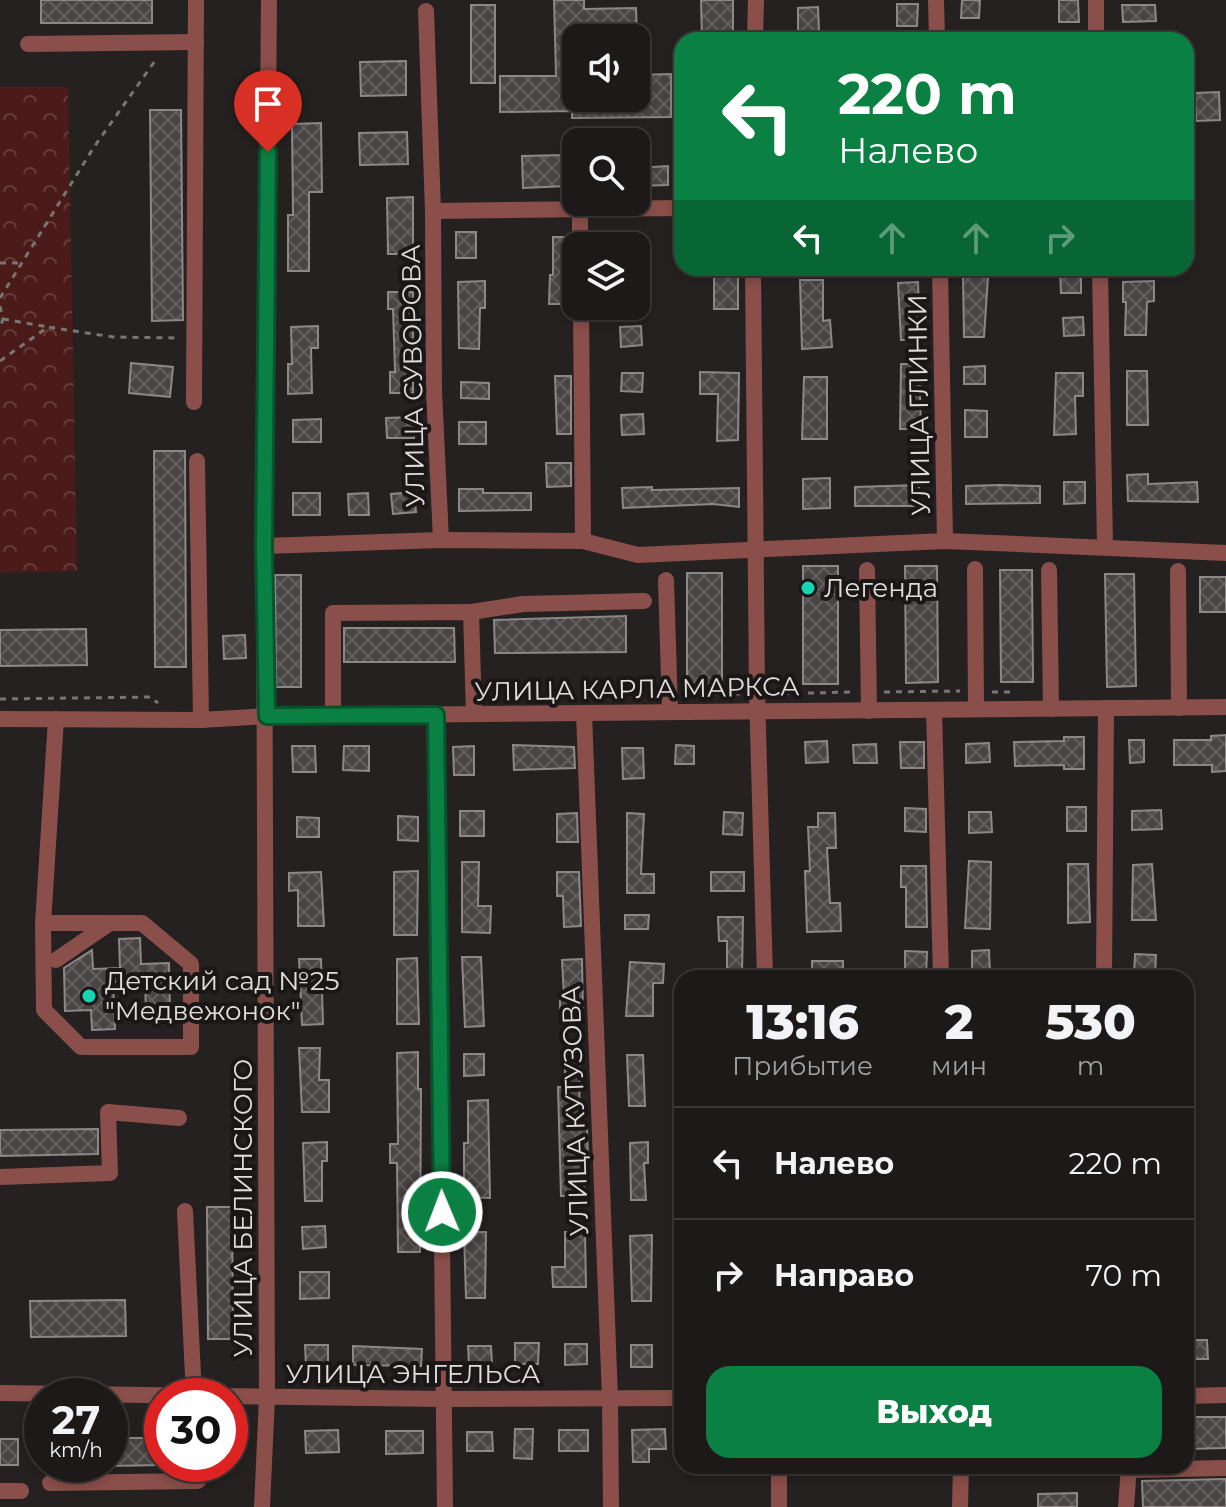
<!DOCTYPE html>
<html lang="ru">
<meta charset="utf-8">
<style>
body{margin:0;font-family:Montserrat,sans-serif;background:#292625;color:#f1f3f6;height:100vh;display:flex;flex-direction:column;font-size:30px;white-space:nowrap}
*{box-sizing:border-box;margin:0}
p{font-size:26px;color:#a0a0a2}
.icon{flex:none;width:44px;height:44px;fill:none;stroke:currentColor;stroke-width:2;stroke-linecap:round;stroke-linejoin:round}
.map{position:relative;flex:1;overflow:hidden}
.side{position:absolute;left:674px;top:970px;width:520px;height:504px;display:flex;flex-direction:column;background:#1c1918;border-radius:24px;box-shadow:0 4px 12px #0003,0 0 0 2px #3a3837}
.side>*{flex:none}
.banner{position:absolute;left:674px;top:32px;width:520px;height:244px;border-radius:24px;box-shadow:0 4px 12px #0003,0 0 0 2px #3a3837;background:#0b8043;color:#fff;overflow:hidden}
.controls{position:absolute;left:562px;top:24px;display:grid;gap:16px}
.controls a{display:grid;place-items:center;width:88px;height:88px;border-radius:16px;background:#1c1918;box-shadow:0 4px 12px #0003,0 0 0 2px #3a3837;font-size:40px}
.speed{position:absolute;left:24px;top:1378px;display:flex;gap:16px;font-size:40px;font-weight:700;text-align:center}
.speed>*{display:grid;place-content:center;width:104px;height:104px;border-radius:50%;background:#1c1918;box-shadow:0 4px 12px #0003,0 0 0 2px #3a3837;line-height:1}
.speed small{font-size:20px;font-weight:400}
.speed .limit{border:12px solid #d22;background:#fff;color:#111}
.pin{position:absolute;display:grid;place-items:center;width:68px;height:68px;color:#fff;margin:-82px -34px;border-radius:50% 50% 50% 0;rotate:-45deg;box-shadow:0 0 8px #0007}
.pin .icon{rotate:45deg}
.me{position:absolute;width:88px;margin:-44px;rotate:359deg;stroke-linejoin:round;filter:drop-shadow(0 0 6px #0008)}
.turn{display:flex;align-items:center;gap:28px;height:168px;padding:0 32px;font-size:36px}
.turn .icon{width:104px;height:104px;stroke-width:2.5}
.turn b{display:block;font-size:56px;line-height:68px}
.lanes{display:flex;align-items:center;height:76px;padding:0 32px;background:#0003;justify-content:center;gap:40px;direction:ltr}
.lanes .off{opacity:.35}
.eta{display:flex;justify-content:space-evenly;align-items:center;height:136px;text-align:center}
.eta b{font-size:48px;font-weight:800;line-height:56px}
.primary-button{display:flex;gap:16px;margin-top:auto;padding:16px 32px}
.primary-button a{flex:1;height:92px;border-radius:24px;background:#0b8043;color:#fff;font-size:32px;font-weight:800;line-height:92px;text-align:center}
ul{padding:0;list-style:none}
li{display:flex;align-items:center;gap:24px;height:112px;padding:0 32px;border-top:2px solid #3a3837}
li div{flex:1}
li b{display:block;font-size:30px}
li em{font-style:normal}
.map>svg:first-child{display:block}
.forest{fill:url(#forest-crowns)}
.building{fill:url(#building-cross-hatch);stroke:#8d8887;stroke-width:2}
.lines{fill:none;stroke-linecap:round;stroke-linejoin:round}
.path{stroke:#787574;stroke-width:3;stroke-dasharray:6 6;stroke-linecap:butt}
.minor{stroke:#8a4f4a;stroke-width:16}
.route-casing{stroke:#07532c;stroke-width:20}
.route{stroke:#0b8043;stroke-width:14}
.poi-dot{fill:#15d5b3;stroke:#1b1717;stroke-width:3}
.labels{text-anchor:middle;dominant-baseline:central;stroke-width:8;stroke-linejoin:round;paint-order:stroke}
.street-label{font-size:26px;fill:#e0dedd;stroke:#1b1717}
.poi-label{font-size:26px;fill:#e0dedd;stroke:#1b1717;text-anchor:start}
</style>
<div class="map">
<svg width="1226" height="1507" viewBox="0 0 1226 1507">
<defs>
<pattern id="forest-crowns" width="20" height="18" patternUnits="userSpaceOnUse" patternTransform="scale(2)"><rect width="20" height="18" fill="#4b1b19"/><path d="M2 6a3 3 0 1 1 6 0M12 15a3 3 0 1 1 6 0" fill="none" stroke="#653c3a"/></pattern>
<pattern id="building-cross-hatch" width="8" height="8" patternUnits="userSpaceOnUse" patternTransform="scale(2)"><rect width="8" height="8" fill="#4a4545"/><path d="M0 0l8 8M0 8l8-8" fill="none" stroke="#645f5f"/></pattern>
</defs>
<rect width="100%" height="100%" fill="#252120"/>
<path class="forest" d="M0 87H68L77 571 0 573Z"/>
<g class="building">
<rect x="41" y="0" width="111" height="23"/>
<path d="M554 0H584V9L636 8 637 37 576 38V98H636V75L671 74V117L572 118V111L500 112V76H556Z"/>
<path d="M701 0H733V40H702Z"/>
<path d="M962 0H980L979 18H961Z"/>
<path d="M1059 0H1078L1079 22H1059Z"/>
<path d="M897 4H918L917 26H897Z"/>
<rect x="471" y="5" width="24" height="78"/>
<path d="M1122 5H1155L1156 21 1123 22Z"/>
<path d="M818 7 819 31 798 32V8Z"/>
<path d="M406 61V95L361 96 360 62Z"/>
<path d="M1219 92 1220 120 1196 121 1195 93Z"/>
<path d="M150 110H181L183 320 152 321Z"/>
<path d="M321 123 322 192H309V271H288V215H293L292 124Z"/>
<path d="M407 132 408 164 360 165 359 133Z"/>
<path d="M566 155 567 186 523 188 522 156Z"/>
<path d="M668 166V185L636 186V168Z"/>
<path d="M413 197V254H388L387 198Z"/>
<rect x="456" y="232" width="20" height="26"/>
<path d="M553 237H569L572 264H567L566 304H549L550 275H553Z"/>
<rect x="714" y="268" width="24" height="41"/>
<path d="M1081 270V293H1061L1060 271Z"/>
<path d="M963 277H988L984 337H964Z"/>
<path d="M800 280H823V321L830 320 832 347 802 349Z"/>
<path d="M485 281V308H480L479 349 459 348 458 282Z"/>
<path d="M1154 281V301L1147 302 1146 335H1125L1126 302H1123V282Z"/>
<path d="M918 282 920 340H901L898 283Z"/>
<path d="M388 292H413V393H390V372H395L393 309H388Z"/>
<path d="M1083 317 1084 335 1064 336 1063 318Z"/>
<path d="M318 326V348H311L312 393 288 394V364H292L291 327Z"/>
<path d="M641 326 642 345 621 347 620 327Z"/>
<path d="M131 363 173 367 170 397 129 393Z"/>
<path d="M901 364H919L921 429H900Z"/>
<path d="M985 366V384H964V367Z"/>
<path d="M1127 371H1147L1148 425H1127Z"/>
<path d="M700 372 739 373 738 440 717 441 718 394H700Z"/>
<path d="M622 373H643L642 392 621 391Z"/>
<path d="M1056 373H1083V396H1075L1076 434 1054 435Z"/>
<path d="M555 376H571V434H557Z"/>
<path d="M804 377H827V439H802Z"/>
<path d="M461 382 489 383V399L461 398Z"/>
<path d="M965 410 987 411V437H965Z"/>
<path d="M643 414 644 434 622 435 621 415Z"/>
<path d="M414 417V438H387L386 418Z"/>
<path d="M321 419V442H293V420Z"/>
<rect x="459" y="422" width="27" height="22"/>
<path d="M154 451H185L186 667H155Z"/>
<path d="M546 463H571V486L547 487Z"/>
<path d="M1148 474V484L1197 482 1198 502 1128 501 1127 475Z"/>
<path d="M830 478V508L803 509V479Z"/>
<path d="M1064 482H1085V503L1064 504Z"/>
<path d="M919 485V506H855V487Z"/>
<path d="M999 485 1040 486V503L966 504V486Z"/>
<path d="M652 487V490L739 488V507L713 504 623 508 622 488Z"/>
<path d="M459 489H483V493H531V510L459 511Z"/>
<path d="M414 492 416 512 393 514 391 494Z"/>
<rect x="293" y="493" width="27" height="22"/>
<path d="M368 493 369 515H349L348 494Z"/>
<rect x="803" y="566" width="35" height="118"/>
<path d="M905 566H937L938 682 906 683Z"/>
<path d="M1000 570H1032L1033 682H1001Z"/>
<rect x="687" y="573" width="35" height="115"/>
<path d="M1105 574H1134L1136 686 1107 687Z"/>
<path d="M275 575H301V687H276Z"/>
<rect x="1200" y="577" width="26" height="35"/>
<path d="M626 616V652L495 653 494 620Z"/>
<path d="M344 628H454L455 662H344Z"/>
<path d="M86 629 87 665 0 666V630Z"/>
<path d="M245 635 246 658 224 659 223 636Z"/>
<path d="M1226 735V771L1212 772V765H1174V740H1211V736Z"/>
<path d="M1064 737H1084V769H1064V765L1015 766 1014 742 1064 741Z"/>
<path d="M1129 740H1144V762L1130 763Z"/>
<path d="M827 741 828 762 806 763 805 742Z"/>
<path d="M900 742H924V768H901Z"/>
<path d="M989 743 990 762 966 763V744Z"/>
<path d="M876 744 877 763H854L853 745Z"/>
<path d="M513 745 574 747 575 768 514 770Z"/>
<path d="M676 745 694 746V764H675Z"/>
<path d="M292 746H315L316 772H293Z"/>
<path d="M344 746H369V771L343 770Z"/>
<path d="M474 746V775H454L453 747Z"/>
<path d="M622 748H643L644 778 623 779Z"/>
<rect x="1067" y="807" width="19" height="24"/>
<path d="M905 808 926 809V832L905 831Z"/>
<path d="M1161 810 1162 829 1132 830V811Z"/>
<rect x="460" y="811" width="24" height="25"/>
<path d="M724 812 743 813 742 835 723 834Z"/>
<path d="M969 812H991L992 832 969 833Z"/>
<path d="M577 813 578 842H557V814Z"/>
<path d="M627 813 644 814 641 874H654V893H627Z"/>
<path d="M818 813H835L836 848H827L830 903H840L841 931 807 932 805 871H810L808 827H818Z"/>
<path d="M398 816 418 817V841L398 840Z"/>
<path d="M297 817 319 818V837H297Z"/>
<path d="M969 861 991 862 990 929 965 928Z"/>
<path d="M462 862H479L478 906H491L490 933 462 932Z"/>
<path d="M1068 864H1088L1090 922 1068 923Z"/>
<path d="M1152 864 1156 920H1132L1133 865Z"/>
<path d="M901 866H926L927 927H906V887H901Z"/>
<path d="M418 871 417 935H394V872Z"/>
<path d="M321 872 324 926H298V890L289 891V873Z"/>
<path d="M557 872H579L581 926 564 927 563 896H557Z"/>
<rect x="711" y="872" width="33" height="19"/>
<path d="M625 915H649L648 929H625Z"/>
<path d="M718 917H743L742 977H727V941H719Z"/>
<path d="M140 938 141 964 169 963 170 1012 146 1013 145 981 113 982 115 1029 92 1030 91 1010 65 1011 64 968 92 950 93 969 120 968 119 939Z"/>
<path d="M989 950 990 972H972V951Z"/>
<path d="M905 951 927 952 926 978 905 977Z"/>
<path d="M1135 954 1156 955 1155 977 1134 976Z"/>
<path d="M462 957H481L484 1026 465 1027Z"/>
<path d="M417 958 419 1024H397V959Z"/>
<path d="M299 959H321L323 1024 302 1025Z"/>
<path d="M582 959 583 1016 560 1015V996H564L562 960Z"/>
<rect x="812" y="961" width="31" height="17"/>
<path d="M630 962 664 964 663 983H653V1016H626Z"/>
<path d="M299 1048H320L319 1080H329V1112H302Z"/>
<path d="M565 1051H580L579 1128H587L588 1165H584V1196H561L558 1087H565Z"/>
<path d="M418 1052V1089H421L420 1252H398L397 1163H390V1144H398L397 1053Z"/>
<path d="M464 1054H484V1075L464 1076Z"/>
<path d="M627 1055H643L645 1106H629Z"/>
<path d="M488 1100 490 1198 464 1197V1143H468V1101Z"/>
<path d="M98 1129V1154L0 1156V1130Z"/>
<path d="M327 1142V1161H322V1201H305L303 1143Z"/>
<path d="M648 1142V1163H644L646 1200H631L630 1143Z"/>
<path d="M207 1207H232L233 1339H208Z"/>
<path d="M325 1226 326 1247 303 1249 302 1227Z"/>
<path d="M464 1232H486L485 1298H466Z"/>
<path d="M565 1232H585L586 1287H553L552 1267H565Z"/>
<path d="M652 1235 651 1301H632L630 1236Z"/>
<path d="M300 1272H329V1298L300 1299Z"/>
<path d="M125 1300 126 1336 31 1337 30 1301Z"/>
<path d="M1188 1340H1207L1208 1359H1189Z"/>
<path d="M515 1343H539L538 1364H515Z"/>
<path d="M565 1344H587V1364L565 1365Z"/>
<path d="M305 1345H328V1365L306 1366Z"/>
<rect x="631" y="1345" width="21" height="22"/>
<path d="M353 1346 422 1349 421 1366 353 1365Z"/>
<path d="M468 1346H491L492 1364 469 1365Z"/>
<path d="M1186 1417H1226V1448L1186 1449Z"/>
<path d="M515 1429H533L532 1459 514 1458Z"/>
<path d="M665 1429 666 1449H649V1462H633L632 1430Z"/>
<path d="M338 1430 339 1452 306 1453 305 1431Z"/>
<rect x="559" y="1430" width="29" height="21"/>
<path d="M386 1431H423V1453L386 1454Z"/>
<path d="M467 1432H492L493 1451H467Z"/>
<path d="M110 1438H162V1465L110 1466Z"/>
<rect x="0" y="1439" width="18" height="26"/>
<path d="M1226 1479V1507H1143L1142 1481Z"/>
<path d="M1077 1493V1507H1038V1494Z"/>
</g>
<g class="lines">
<g class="path">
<path d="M0 263H22"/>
<path d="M0 298 94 147 157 58"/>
<path d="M0 306 3 319 0 328"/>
<path d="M3 319 48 327"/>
<path d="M0 361 48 327 113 337 178 338"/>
<path d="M884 692 960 691"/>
<path d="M992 692H1012"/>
<path d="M772 694 852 692"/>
<path d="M688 695 740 694"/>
<path d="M0 699 150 697 158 703"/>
</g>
<g class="minor">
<path d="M936 0 937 40"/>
<path d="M1096 0V40"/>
<path d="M426 11 433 211 434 391 441 540"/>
<path d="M755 40 756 0"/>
<path d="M28 44 196 42"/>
<path d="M433 211 682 208"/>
<path d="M580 211V246"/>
<path d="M753 268 757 694 765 978"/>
<path d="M940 268 945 541"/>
<path d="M1100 268 1105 547"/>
<path d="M581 306 583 541"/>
<path d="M194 402 196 0"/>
<path d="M197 461 201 720"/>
<path d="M264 546 441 540 583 541 638 555 945 541 1226 553"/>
<path d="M975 569 976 709"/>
<path d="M867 570 869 711"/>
<path d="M1049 570 1051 709"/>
<path d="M1178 571 1179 708"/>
<path d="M666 580 670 712"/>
<path d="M471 612 523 604 644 601"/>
<path d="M934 710 941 978"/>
<path d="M584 713 610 1399 611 1507"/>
<path d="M436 715 445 1507"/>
<path d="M333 716V613L471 612 474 714"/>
<path d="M0 719 201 720 267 716 1226 707"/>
<path d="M43 923H142L191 964V1047H81L44 1010 43 923 56 719"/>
<path d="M56 960 110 923"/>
<path d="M1104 978 1106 708"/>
<path d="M0 1177 110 1173 108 1112 179 1118"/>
<path d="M185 1211 194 1396"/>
<path d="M0 1393 445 1399 682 1398"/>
<path d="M1186 1396 1226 1395"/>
<path d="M779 1466V1507"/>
<path d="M1128 1470 1226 1468"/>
<path d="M50 1483 198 1481 197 1464"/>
<path d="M0 1491H21"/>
<path d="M262 1507 267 1397 264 546 269 0"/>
<path d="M960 1507 961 1466"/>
<path d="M1126 1507 1129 1466"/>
</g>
</g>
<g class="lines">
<g class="route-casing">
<path id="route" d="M268 152 264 546 267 716 436 715 442 1212"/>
</g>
<use href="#route" class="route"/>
</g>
<g class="poi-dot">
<circle cx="808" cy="588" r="8"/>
<circle cx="89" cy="996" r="8"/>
</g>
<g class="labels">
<g class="street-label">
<text transform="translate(413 376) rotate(-91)">УЛИЦА СУВОРОВА</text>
<text transform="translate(919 405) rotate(-91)">УЛИЦА ГЛИНКИ</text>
<text transform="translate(637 689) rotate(-1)">УЛИЦА КАРЛА МАРКСА</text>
<text transform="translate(575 1111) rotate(-92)">УЛИЦА КУТУЗОВА</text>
<text transform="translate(243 1208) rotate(-90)">УЛИЦА БЕЛИНСКОГО</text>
<text x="413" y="1374">УЛИЦА ЭНГЕЛЬСА</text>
</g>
<g class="poi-label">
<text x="824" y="588">Легенда</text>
<text x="105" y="981">Детский сад №25<tspan x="105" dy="30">"Медвежонок"</tspan></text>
</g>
</g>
</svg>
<div class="controls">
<a><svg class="icon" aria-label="sound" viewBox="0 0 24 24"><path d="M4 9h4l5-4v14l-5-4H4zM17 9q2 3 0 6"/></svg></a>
<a><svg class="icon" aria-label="search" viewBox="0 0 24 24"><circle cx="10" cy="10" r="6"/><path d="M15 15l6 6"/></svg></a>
<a><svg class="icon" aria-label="layers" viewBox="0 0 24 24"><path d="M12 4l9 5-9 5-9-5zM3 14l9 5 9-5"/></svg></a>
</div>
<div class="speed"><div>27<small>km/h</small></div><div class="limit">30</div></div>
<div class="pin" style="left:268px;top:152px;background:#d93025"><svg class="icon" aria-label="arrive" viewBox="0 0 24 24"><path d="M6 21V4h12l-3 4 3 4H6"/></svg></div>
<svg class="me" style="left:442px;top:1212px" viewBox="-20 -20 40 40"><circle r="17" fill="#0b8043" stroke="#fff" stroke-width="3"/><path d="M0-11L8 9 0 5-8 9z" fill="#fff"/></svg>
<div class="banner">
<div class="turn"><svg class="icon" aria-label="left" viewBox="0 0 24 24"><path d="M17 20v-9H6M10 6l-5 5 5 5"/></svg><div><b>220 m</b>Налево</div></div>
<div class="lanes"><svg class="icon" aria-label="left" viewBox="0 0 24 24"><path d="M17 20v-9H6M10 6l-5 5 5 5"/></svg><svg class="icon off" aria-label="ahead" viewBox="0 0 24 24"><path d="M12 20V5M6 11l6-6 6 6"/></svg><svg class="icon off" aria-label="ahead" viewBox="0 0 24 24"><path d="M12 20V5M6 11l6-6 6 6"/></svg><svg class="icon off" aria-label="right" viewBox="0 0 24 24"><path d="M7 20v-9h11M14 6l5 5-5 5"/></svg></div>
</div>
<section class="side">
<div class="eta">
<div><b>13:16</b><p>Прибытие</p></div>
<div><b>2</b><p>мин</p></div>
<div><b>530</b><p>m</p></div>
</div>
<ul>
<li><svg class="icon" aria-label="left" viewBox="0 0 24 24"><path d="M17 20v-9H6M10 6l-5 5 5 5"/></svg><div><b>Налево</b></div><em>220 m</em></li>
<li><svg class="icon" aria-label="right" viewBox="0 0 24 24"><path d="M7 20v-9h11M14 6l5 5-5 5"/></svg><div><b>Направо</b></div><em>70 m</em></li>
</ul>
<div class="primary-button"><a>Выход</a></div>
</section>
</div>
